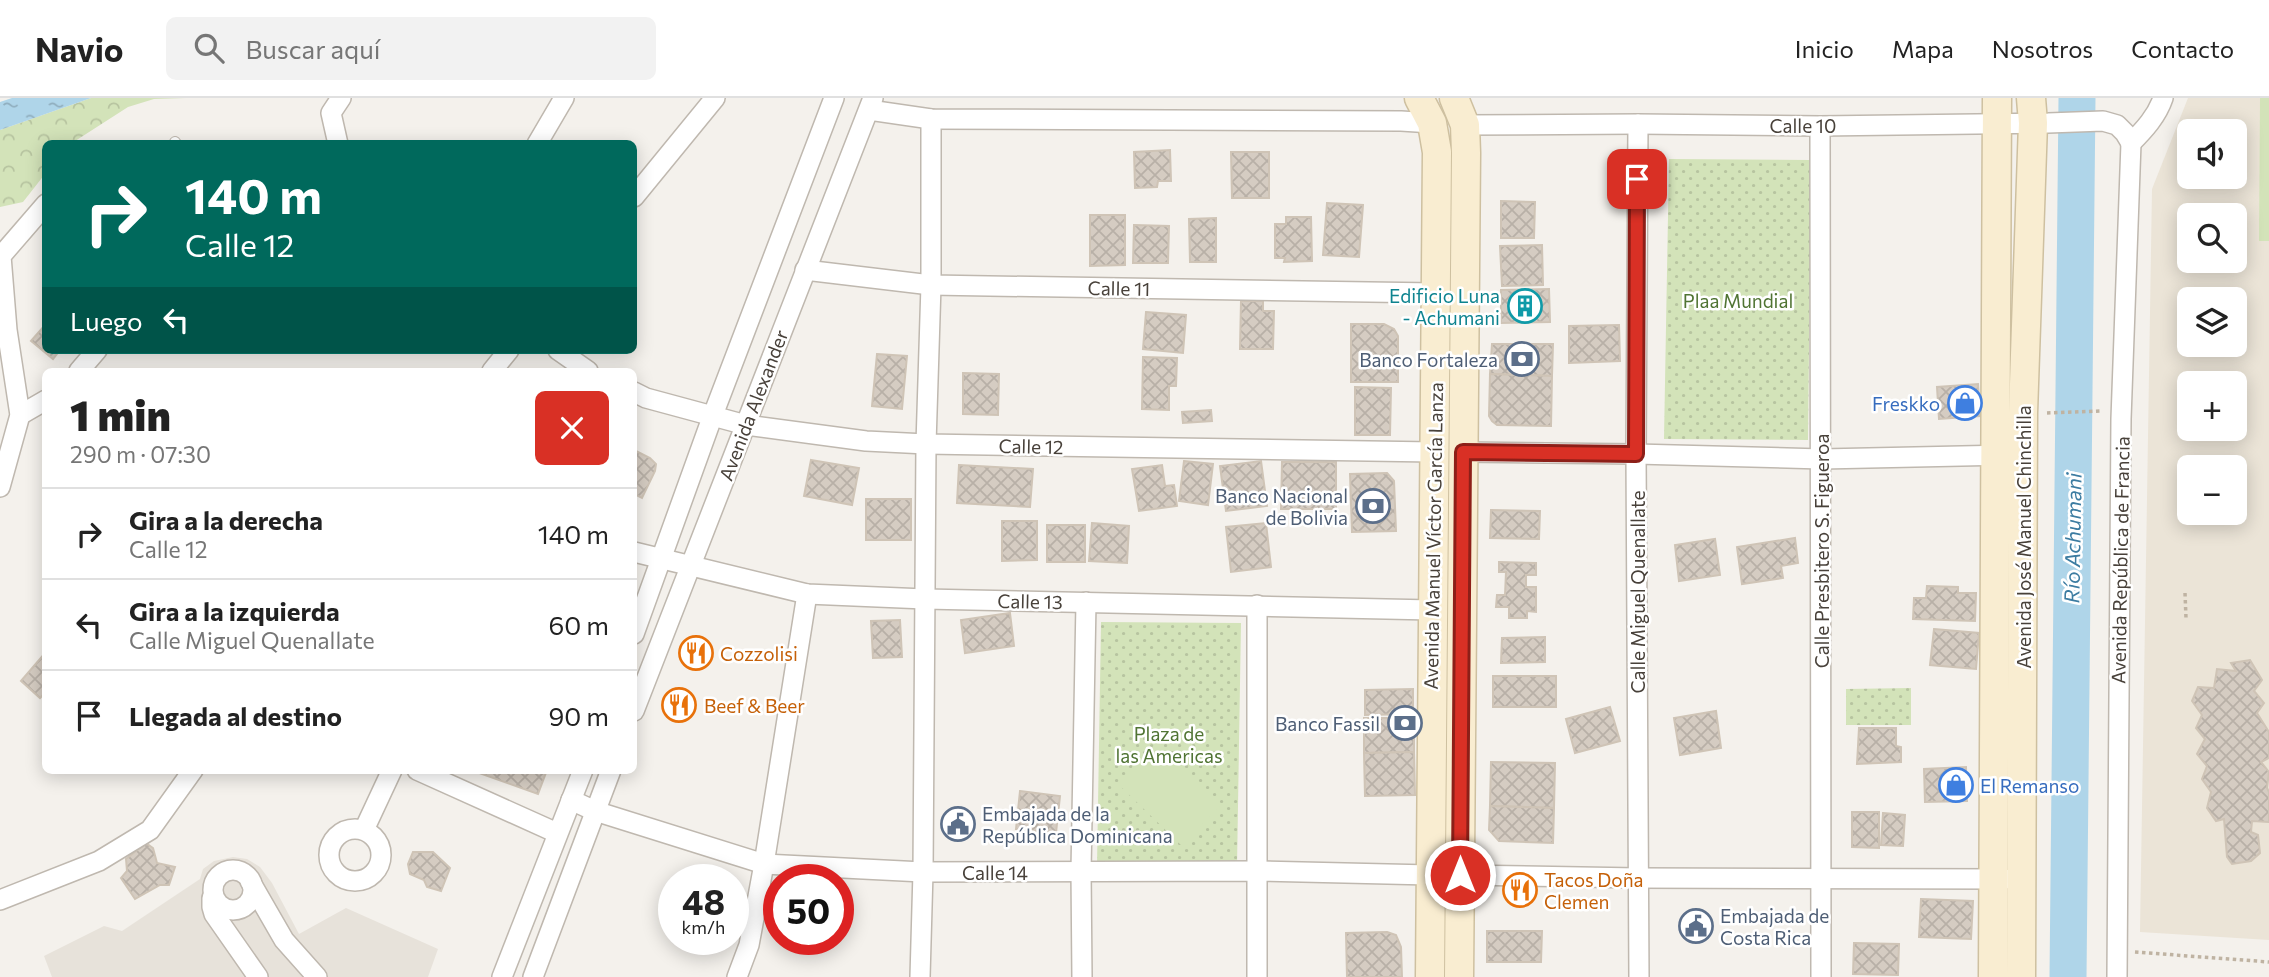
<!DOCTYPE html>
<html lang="es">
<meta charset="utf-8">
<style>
body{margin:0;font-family:Commissioner,sans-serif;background:#f2f2f2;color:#222;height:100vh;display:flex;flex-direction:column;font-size:26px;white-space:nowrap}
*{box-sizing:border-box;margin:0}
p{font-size:23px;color:#767676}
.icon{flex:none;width:38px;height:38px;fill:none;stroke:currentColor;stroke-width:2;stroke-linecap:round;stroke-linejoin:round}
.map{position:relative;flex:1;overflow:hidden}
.side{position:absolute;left:42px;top:270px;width:595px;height:406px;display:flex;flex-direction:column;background:#fff;border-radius:10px;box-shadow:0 4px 18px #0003}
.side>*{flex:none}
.hud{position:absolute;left:42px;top:42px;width:595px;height:214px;border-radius:10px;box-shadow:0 4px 18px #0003;background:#00695c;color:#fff;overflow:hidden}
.controls{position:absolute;left:2177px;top:21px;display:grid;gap:14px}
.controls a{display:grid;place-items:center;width:70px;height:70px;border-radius:10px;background:#fff;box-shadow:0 4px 18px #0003;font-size:35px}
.speed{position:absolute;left:658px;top:766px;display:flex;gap:14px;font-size:35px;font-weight:700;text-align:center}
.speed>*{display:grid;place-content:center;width:91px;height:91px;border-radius:50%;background:#fff;box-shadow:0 4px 18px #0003;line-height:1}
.speed small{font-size:18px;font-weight:400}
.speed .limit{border:10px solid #d22;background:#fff;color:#111}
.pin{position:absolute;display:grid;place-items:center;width:60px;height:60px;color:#fff;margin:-30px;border-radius:14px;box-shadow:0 4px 10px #0006}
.me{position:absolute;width:77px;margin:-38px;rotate:0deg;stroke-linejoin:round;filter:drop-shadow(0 0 5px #0008)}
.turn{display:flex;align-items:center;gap:24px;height:147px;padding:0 28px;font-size:32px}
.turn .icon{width:91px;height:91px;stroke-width:2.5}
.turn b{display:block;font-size:49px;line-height:60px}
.then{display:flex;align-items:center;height:66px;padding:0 28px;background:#0003;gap:14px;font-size:26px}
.round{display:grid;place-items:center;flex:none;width:74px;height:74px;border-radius:10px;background:#f2f2f2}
.headline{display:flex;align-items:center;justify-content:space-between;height:119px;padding:0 28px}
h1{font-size:42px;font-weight:800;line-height:52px}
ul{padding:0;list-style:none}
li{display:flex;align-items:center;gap:21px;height:91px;padding:0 28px;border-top:2px solid #e0e0e0}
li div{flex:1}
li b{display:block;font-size:26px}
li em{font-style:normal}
header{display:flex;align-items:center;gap:42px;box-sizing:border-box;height:98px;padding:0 35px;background:#fff;border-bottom:2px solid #e0e0e0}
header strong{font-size:33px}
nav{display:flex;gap:38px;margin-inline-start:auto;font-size:24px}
.search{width:490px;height:63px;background:#f2f2f2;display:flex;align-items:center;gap:18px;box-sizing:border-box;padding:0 24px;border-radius:10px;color:#767676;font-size:26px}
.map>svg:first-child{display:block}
.residential{fill:#e7e2da}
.education{fill:#ebe4d7;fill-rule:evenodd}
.green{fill:url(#green-dots)}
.forest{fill:url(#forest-crowns)}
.pitch{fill:#d3e3b9}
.water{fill:url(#water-ripples)}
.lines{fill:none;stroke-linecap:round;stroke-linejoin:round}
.river{stroke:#afd5e9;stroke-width:37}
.building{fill:url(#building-cross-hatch);stroke:#cfc4b6;stroke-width:2}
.lane-casing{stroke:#bfb8af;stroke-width:12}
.street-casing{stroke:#bfb8af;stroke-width:22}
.secondary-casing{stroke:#cec0a0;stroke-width:31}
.path{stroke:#bfb3a2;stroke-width:3.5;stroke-dasharray:3.5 3.5;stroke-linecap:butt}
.lane{stroke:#fff;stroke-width:10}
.street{stroke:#fff;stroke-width:19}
.secondary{stroke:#f9edd1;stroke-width:28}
.route-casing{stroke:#8d1f18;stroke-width:18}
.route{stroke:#d93025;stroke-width:12}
.labels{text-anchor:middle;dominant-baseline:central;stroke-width:5;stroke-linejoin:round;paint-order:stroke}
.street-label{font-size:19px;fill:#48413a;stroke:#fff}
.culture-label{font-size:19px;fill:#0d838f;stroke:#fff;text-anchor:end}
.park-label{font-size:19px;fill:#507433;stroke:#fff}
.service-label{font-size:19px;fill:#4e5e75;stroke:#fff;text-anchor:end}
.shop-label{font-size:19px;fill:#366cbe;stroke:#fff;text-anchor:end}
.food-label{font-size:19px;fill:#c56008;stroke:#fff;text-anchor:start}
.water-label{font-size:21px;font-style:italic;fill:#3c7ca1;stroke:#fff}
</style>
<header>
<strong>Navio</strong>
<div class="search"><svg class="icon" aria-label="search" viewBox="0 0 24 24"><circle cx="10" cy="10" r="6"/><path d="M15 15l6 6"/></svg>Buscar aquí</div>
<nav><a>Inicio</a><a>Mapa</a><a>Nosotros</a><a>Contacto</a></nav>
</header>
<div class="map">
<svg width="2269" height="879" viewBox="0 0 2269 879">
<defs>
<pattern id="green-dots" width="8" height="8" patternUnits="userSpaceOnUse" patternTransform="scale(1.75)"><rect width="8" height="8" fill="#d3e3b9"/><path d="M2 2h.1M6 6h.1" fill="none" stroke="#b7c4a0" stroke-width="1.8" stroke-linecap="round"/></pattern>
<pattern id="forest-crowns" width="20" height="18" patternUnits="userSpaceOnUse" patternTransform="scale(1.75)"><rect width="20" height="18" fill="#d3e3b9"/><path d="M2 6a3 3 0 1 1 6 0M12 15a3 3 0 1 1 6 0" fill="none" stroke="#b7c4a0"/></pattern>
<pattern id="water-ripples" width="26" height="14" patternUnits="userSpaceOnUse" patternTransform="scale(1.75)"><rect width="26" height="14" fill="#afd5e9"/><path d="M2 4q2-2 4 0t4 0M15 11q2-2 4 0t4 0" fill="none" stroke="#90aebe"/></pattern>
<pattern id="building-cross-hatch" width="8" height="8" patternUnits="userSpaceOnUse" patternTransform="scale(1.75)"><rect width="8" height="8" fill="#d5ccc2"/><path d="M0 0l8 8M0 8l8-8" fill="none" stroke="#b8b0a7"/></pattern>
</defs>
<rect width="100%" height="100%" fill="#f4f1ec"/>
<path class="residential" d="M233 759 247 761 260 769 272 785 299 836 346 810 438 851 428 879H52L44 858 104 828 122 833 200 781 203 771 214 763Z"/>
<path class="education" d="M2188 0H2269V842L2140 834 2152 91ZM2189 33H2235V79H2189ZM2189 117H2235V163H2189ZM2189 201H2235V247H2189ZM2189 285H2235V331H2189ZM2189 369H2235V415H2189Z"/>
<g class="green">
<path d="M1669 61 1811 62 1808 342 1664 341Z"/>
<path d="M1101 524 1241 525 1237 769 1097 768Z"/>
<path d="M1911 590V627H1846V591Z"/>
</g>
<path class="forest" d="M91 0H186L154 1 128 9 72 45 46 46 45 76 23 104 0 109V32Z"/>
<g class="pitch">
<path d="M2260 0H2269V143H2259Z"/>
<path d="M1158 648 1220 708 1182 748 1120 688Z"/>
</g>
<path class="water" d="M12 0H91L0 32V4Z"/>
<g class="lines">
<path class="river" d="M2068 879 2077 0"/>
</g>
<g class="building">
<path d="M1170 52 1171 83H1158L1157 89 1135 90 1134 54Z"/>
<path d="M1231 54H1269V100H1232Z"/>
<path d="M1501 103 1535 104 1534 140H1501Z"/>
<path d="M1327 105 1363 107 1359 159 1323 157Z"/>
<path d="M1090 117H1125V167L1090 168Z"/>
<path d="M1286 119H1311L1312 163 1284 164 1285 160H1275V126H1286Z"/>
<path d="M1216 120V164H1190L1189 121Z"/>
<path d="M1134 127 1169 128 1168 165H1133Z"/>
<path d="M1542 147 1543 187 1502 188 1500 148Z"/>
<path d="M1549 191 1550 224 1501 225V192Z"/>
<path d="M1241 203H1263V213H1274L1273 251H1240Z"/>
<path d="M1146 214 1186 217 1183 255 1143 251Z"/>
<path d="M46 226V252H60L53 261 31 243Z"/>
<path d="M1351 226H1384L1394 231 1398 238V284H1351Z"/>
<path d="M1619 227 1620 263 1569 265V228Z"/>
<path d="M1492 246H1553L1552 278 1490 276Z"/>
<path d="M877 256 907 258 902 311 872 308Z"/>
<path d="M1143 259 1177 260 1176 288H1169V312L1142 311Z"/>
<path d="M963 275 999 276 998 317 963 316Z"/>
<path d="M1490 276 1552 278 1551 328 1497 327 1492 323 1489 318Z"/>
<path d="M1978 286 1980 318 1939 321 1937 289Z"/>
<path d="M1355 289 1391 290 1390 337H1355Z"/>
<path d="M1211 312 1212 323 1183 325 1182 314Z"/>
<path d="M634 352 650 360 656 366 655 373 642 400 634 396Z"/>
<path d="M811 362 859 370 852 407 804 398Z"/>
<path d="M1184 363 1213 366 1208 407 1179 403Z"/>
<path d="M1261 363 1267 408 1226 413 1220 368Z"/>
<path d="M1282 364H1336V411H1281Z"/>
<path d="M959 367 1033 371 1030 409 957 405Z"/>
<path d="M1162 367 1165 388 1174 387 1177 408 1139 413 1132 371Z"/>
<path d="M1387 375 1394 383 1396 433 1352 434 1350 376Z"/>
<rect x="866" y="401" width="45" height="41"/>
<path d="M1491 412 1540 413 1539 441 1490 440Z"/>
<path d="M1002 423H1037V462L1002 463Z"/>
<path d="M1092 425 1129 428 1127 465 1089 463Z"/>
<path d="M1266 425 1271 469 1231 474 1226 429Z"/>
<rect x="1047" y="427" width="38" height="37"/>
<path d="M1795 440 1798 465 1781 468 1783 480 1742 486 1737 449Z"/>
<path d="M1715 441 1720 477 1679 483 1675 447Z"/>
<path d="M1499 464 1536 465V477H1526V489H1536V514L1527 513V520H1509V509H1496L1497 497H1505L1506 474H1499Z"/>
<path d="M1927 488 1958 489V495H1976L1975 523 1913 521 1914 500H1926Z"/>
<path d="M1010 515 1014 548 965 555 961 522Z"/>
<path d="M900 522 902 559 873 560 871 523Z"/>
<path d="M1934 531 1979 535 1976 571 1930 567Z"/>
<path d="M1545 539V564L1501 565 1502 540Z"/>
<path d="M46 554V594L40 600 21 583Z"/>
<path d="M2250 562 2262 582 2254 593 2264 605 2257 615 2269 634V660L2261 664 2269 674 2267 690 2269 694V724L2252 723 2251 734 2258 737 2260 755 2251 763 2232 766 2227 759 2224 721 2216 723 2207 710 2211 694 2202 681 2207 668 2197 656 2205 641 2196 630 2202 617 2192 603 2198 589 2214 590 2217 571 2236 573 2231 565Z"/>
<rect x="1493" y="578" width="63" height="31"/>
<path d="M1413 591V616L1365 617V592Z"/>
<path d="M1610 609 1620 643 1575 655 1566 621Z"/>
<path d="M1716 613 1721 650 1680 657 1674 620Z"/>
<path d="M1364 620H1414V654L1364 655Z"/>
<path d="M1859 630H1896V648L1901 649V664L1857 666Z"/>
<path d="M1414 654 1415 697 1365 698 1364 655Z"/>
<path d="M1491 664 1555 665 1554 710 1490 708Z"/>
<path d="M1966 669 1967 703 1925 704 1924 671Z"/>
<path d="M471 672H547L538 696Z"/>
<path d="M1020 693 1060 698 1056 735 1016 731Z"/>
<path d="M1490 708 1554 710 1553 745 1499 743 1489 732Z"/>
<path d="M1852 714H1879V750L1852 749Z"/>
<path d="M1883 715 1905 717 1903 748 1881 747Z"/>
<path d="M146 745 153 750 157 765 175 769 169 787H160L135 801 121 780 127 773 126 761Z"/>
<path d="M413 754H433L450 770 441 793 427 789 424 782 410 776 408 766Z"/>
<path d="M1921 801 1973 803 1971 841 1919 839Z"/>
<path d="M1487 833H1542L1541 864H1487Z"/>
<path d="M1387 834 1396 837 1401 849 1402 879H1347L1346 835Z"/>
<path d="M1854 845 1899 846 1898 877 1853 876Z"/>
</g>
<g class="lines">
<g class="lane-casing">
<path id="lane" d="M175 44 176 46"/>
</g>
<g class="street-casing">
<g id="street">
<path d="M869 12 931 21 1401 23 1432 25"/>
<path d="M1638 26 1636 356 1639 879"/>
<path d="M1465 27 1638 26 1820 28 2048 25 2103 23 2117 27 2125 35 2131 45"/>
<path d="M1820 28 1821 879"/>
<path d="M2131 45C2144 32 2157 18 2163 0"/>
<path d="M338 46 331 15 341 0"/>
<path d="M537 46 564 0"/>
<path d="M634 99 715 0"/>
<path d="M805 172 931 187 1435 195"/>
<path d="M558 252 588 273"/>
<path d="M79 273 97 252"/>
<path d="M492 273 509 252"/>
<path d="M634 294 646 300 746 327 866 343 926 346 1434 354"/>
<path d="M20 317 46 302"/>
<path d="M1463 354 1636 356 1822 361 2008 357"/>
<path d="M0 389 20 317 7 232 1 158 46 106"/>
<path d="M634 454 807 496 925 501 1432 512"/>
<path d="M634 536 713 317 834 0"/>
<path d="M634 613 873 0"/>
<path d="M417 672 557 735"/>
<path d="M571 702 595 713 764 766 923 774 1258 773 1430 777"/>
<circle cx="355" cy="757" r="26"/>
<path d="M364 732 392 672"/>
<circle cx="233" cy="792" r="20"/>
<path d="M1460 777 1638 780 2005 781"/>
<path d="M250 783 284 842 317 879"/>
<path d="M212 800V809L214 816 258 879"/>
<path d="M0 802 99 763 150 732 193 672"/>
<path d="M502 879 583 672"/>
<path d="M533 879 611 672"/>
<path d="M737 879 749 847 764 766 807 496"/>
<path d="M920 879 923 774 926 346 931 187V21"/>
<path d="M1082 879 1081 773 1086 504"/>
<path d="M1257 879V507"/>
<path d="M2117 879 2121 321 2131 45"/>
</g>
</g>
<g class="secondary-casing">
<g id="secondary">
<path d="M1419 0 1432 25 1437 54 1430 879"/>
<path d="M1454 0 1465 27 1466 55 1459 879"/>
<path d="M1993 879 1997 0"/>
<path d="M2021 879 2023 315 2033 25 2031 0"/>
</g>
</g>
<g class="path">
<path d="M2047 315 2102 313"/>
<path d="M2185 495 2186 520"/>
<path d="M2135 854 2269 864"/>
</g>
<use href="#lane" class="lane"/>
<use href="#street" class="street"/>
<use href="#secondary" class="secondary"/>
</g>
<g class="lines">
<g class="route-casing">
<path id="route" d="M1460 777 1463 354 1636 356 1637 81"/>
</g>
<use href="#route" class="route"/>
</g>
<defs>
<g id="building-ring" transform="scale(1.75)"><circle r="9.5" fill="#fff" stroke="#0f9aa8" stroke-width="1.5"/><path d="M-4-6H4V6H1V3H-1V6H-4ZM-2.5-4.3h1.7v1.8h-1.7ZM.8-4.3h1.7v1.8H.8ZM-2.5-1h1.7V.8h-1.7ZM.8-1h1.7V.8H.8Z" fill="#0f9aa8"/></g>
<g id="bank-ring" transform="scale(1.75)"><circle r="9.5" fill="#fff" stroke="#5c6f8a" stroke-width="1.5"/><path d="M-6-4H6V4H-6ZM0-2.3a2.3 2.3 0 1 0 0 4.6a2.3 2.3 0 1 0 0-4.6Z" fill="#5c6f8a"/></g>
<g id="shop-ring" transform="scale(1.75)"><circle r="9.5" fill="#fff" stroke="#3f7fe0" stroke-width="1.5"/><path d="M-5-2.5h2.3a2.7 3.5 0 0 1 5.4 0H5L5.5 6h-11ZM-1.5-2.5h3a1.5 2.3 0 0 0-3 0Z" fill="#3f7fe0"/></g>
<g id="restaurant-ring" transform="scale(1.75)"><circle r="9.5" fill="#fff" stroke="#e8710a" stroke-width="1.5"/><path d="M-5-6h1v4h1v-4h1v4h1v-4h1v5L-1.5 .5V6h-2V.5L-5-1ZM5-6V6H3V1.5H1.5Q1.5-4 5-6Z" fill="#e8710a"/></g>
<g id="civic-ring" transform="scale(1.75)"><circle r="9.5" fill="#fff" stroke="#5c6f8a" stroke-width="1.5"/><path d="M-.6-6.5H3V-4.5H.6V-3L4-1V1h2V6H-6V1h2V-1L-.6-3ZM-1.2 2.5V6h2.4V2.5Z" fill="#5c6f8a"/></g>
</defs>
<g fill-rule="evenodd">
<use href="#building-ring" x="1525" y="208"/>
<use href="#bank-ring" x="1522" y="261"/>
<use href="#shop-ring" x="1965" y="305"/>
<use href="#bank-ring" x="1373" y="408"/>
<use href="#restaurant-ring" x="696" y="555"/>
<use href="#restaurant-ring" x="679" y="607"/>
<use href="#bank-ring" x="1405" y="625"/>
<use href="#shop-ring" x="1956" y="687"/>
<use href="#civic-ring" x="958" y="726"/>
<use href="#restaurant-ring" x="1520" y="792"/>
<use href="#civic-ring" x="1696" y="828"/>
</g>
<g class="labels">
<g class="street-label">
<text x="1803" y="27">Calle 10</text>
<text transform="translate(1119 190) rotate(1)">Calle 11</text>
<text transform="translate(753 307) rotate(-69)">Avenida Alexander</text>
<text transform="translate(1031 348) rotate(1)">Calle 12</text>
<text transform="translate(1433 438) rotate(-89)">Avenida Manuel Víctor García Lanza</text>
<text transform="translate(2023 439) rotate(-90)">Avenida José Manuel Chinchilla</text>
<text transform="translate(1821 453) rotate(-90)">Calle Presbitero S. Figueroa</text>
<text transform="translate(2120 462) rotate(-89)">Avenida República de Francia</text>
<text transform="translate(1637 494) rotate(-90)">Calle Miguel Quenallate</text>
<text transform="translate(1030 503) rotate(1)">Calle 13</text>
<text x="995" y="774">Calle 14</text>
</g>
<g class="culture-label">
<text x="1500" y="197">Edificio Luna<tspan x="1500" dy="22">- Achumani</tspan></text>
</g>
<g class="park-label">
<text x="1738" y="202">Plaa Mundial</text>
<text x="1169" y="635">Plaza de<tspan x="1169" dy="22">las Americas</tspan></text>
</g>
<g class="service-label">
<text x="1498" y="261">Banco Fortaleza</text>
<text x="1348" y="397">Banco Nacional<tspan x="1348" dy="22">de Bolivia</tspan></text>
<text x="1380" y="625">Banco Fassil</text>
<text x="982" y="715" text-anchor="start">Embajada de la<tspan x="982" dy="22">República Dominicana</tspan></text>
<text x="1720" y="817" text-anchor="start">Embajada de<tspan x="1720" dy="22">Costa Rica</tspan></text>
</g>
<g class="shop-label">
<text x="1940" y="305">Freskko</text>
<text x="1980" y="687" text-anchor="start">El Remanso</text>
</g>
<g class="food-label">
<text x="720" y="555">Cozzolisi</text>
<text x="704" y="607">Beef &amp; Beer</text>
<text x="1544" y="781">Tacos Doña<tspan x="1544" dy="22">Clemen</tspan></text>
</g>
<g class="water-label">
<text transform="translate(2072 440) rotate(-89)">Río Achumani</text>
</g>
</g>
</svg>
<div class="controls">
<a><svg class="icon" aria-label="sound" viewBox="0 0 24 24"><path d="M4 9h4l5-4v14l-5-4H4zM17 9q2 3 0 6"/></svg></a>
<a><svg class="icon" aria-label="search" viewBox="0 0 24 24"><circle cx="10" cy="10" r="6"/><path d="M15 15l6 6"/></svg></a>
<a><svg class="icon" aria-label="layers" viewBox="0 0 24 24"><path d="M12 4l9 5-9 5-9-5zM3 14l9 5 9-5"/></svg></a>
<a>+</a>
<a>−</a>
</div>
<div class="speed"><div>48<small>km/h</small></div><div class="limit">50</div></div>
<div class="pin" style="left:1637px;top:81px;background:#d93025"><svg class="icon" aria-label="arrive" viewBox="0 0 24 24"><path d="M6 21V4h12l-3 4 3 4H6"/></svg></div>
<svg class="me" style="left:1460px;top:777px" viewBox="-20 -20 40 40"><circle r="17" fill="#d93025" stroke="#fff" stroke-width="3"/><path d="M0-11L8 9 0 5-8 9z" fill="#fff"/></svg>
<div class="hud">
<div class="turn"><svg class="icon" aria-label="right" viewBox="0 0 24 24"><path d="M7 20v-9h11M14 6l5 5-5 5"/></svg><div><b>140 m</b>Calle 12</div></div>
<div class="then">Luego<svg class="icon" aria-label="left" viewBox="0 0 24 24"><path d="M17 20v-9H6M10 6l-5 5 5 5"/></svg></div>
</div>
<section class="side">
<div class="headline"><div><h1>1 min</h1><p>290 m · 07:30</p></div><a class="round" style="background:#d93025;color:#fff"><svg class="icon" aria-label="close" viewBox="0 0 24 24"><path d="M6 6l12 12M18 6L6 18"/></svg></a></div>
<ul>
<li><svg class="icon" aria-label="right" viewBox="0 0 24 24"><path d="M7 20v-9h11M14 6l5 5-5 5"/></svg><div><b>Gira a la derecha</b><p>Calle 12</p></div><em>140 m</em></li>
<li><svg class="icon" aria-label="left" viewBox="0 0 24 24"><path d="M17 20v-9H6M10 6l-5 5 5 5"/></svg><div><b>Gira a la izquierda</b><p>Calle Miguel Quenallate</p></div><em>60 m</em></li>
<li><svg class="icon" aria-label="arrive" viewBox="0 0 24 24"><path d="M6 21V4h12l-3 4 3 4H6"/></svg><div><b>Llegada al destino</b></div><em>90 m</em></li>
</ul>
</section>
</div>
